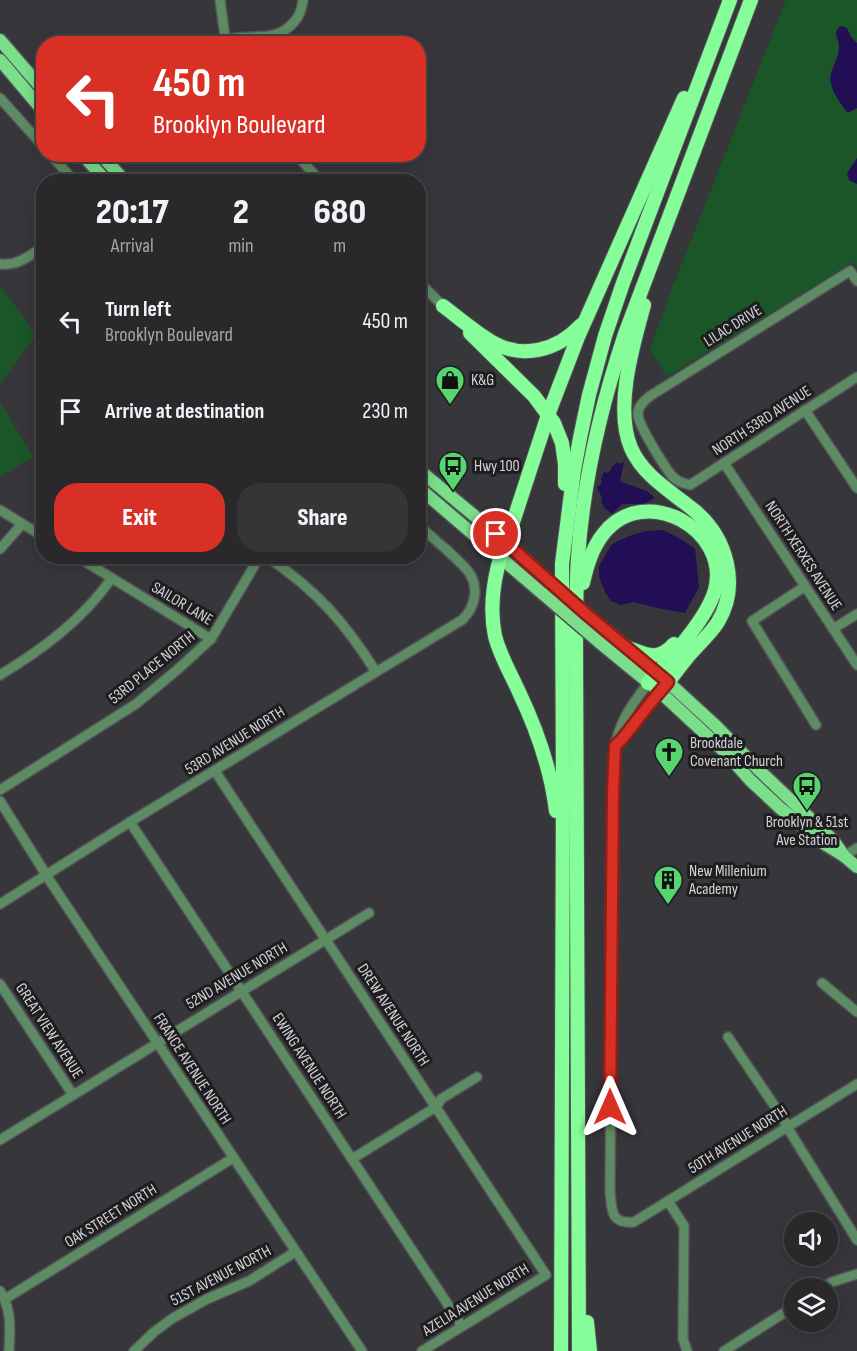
<!DOCTYPE html>
<style>
body{margin:0;font-family:"Sofia Sans Condensed",sans-serif;background:#353538;color:#f1f3f6;height:100vh;display:flex;flex-direction:column;font-size:22px;white-space:nowrap}
*{box-sizing:border-box;margin:0}
p{font-size:20px;color:#a5a6a9}
.icon{flex:none;width:33px;height:33px;fill:none;stroke:currentColor;stroke-width:2;stroke-linecap:round;stroke-linejoin:round}
.map{position:relative;flex:1;overflow:hidden}
.details{position:absolute;left:36px;top:174px;width:390px;height:390px;display:flex;flex-direction:column;background:#29292c;border-radius:24px;box-shadow:0 3px 15px #0003,0 0 0 2px #454548}
.details>*{flex:none}
.banner{position:absolute;left:36px;top:36px;width:390px;height:126px;border-radius:24px;box-shadow:0 3px 15px #0003,0 0 0 2px #454548;background:#d93025;color:#fff;overflow:hidden}
.buttons{position:absolute;left:784px;top:1212px;display:grid;gap:12px}
.buttons a{display:grid;place-items:center;width:54px;height:54px;border-radius:50%;background:#29292c;box-shadow:0 3px 15px #0003,0 0 0 2px #454548;font-size:30px}
.pin{position:absolute;display:grid;place-items:center;width:51px;height:51px;color:#fff;margin:-26px;border:3px solid #fff;border-radius:50%;box-shadow:0 2px 6px #0007}
.me{position:absolute;width:66px;margin:-33px;rotate:0deg;stroke-linejoin:round;filter:drop-shadow(0 0 4px #0008)}
.turn{display:flex;align-items:center;gap:21px;height:126px;padding:0 18px;font-size:27px}
.turn .icon{width:78px;height:78px;stroke-width:2.5}
.turn b{display:block;font-size:42px;line-height:51px}
.eta{display:flex;justify-content:space-evenly;align-items:center;height:102px;text-align:center}
.eta b{font-size:36px;font-weight:800;line-height:42px}
.primary-button{display:flex;gap:12px;margin-top:auto;padding:12px 18px}
.primary-button a{flex:1;height:69px;border-radius:24px;background:#d93025;color:#fff;font-size:24px;font-weight:800;line-height:69px;text-align:center}
.primary-button a+a{background:#353538;color:#f1f3f6}
ul{padding:0;list-style:none}
li{display:flex;align-items:center;gap:18px;height:90px;padding:0 18px}
li div{flex:1}
li b{display:block;font-size:22px}
li em{font-style:normal}
.map>svg:first-child{display:block}
.green{fill:#1a5627}
.water{fill:#210e54}
.lines{fill:none;stroke-linecap:round;stroke-linejoin:round}
.minor-casing{stroke:#535357;stroke-width:12}
.major-casing{stroke:#535357;stroke-width:15}
.highway-casing{stroke:#535357;stroke-width:16}
.minor{stroke:#5d8b63;stroke-width:9}
.major{stroke:#7ade8a;stroke-width:12}
.highway{stroke:#85fe99;stroke-width:14}
.major-bridge-casing{stroke:#535357;stroke-width:15;stroke-linecap:butt}
.major-bridge{stroke:#7ade8a;stroke-width:12}
.route-casing{stroke:#8d1f18;stroke-width:15}
.route{stroke:#d93025;stroke-width:10}
.labels{text-anchor:middle;dominant-baseline:central;stroke-width:6;stroke-linejoin:round;paint-order:stroke}
.street-label{font-size:16px;fill:#d4d4d7;stroke:#1e1e20}
.poi-label{font-size:16px;fill:#d4d4d7;stroke:#1e1e20;text-anchor:start}
</style>
<div class="map">
<svg width="857" height="1351" viewBox="0 0 857 1351">
<rect width="100%" height="100%" fill="#37373b"/>
<g class="green">
<path d="M786 0H857V267L853 262 667 377 650 350 669 296Z"/>
<path d="M0 285 36 335 0 384Z"/>
<path d="M0 402 33 457 0 477Z"/>
<path d="M43 409V437L39 438 35 410Z"/>
</g>
<g class="water">
<path d="M841 26 847 28 851 37 857 43V108L850 112H847L845 110C840 102 833 93 831 84 828 71 839 60 839 47 839 37 831 33 841 26Z"/>
<path d="M857 158V184L849 180 847 173Z"/>
<path d="M618 462 620 464 624 462 620 481 624 483 647 491 655 498 644 504H622L612 514 604 508 601 500 602 498 597 487 602 483 601 479 604 472 607 473 611 470V467Z"/>
<path d="M663 530 681 539 695 549 699 587 685 613 657 608 634 602 620 605 611 601 605 592 599 577V566L612 544 629 536 646 531Z"/>
</g>
<g class="lines">
<g class="minor-casing">
<g id="minor">
<path d="M220 0 226 44"/>
<path d="M212 44C220 42 228 39 236 38 258 35 278 41 294 22 300 16 302 8 303 0"/>
<path d="M0 98 44 147"/>
<path d="M50 154 75 182"/>
<path d="M296 154 321 182"/>
<path d="M0 264C18 266 29 256 44 246"/>
<path d="M418 281 446 309"/>
<path d="M857 281 850 271 650 396C644 401 637 407 638 415 639 426 665 468 673 477 678 482 683 483 690 485L857 377"/>
<path d="M805 410 857 488"/>
<path d="M724 463 857 665"/>
<path d="M0 510 44 537"/>
<path d="M0 549 22 524"/>
<path d="M76 556 211 639"/>
<path d="M266 556C316 590 344 621 376 672"/>
<path d="M804 587 752 621 816 725"/>
<path d="M833 629 857 614"/>
<path d="M0 675C43 649 82 620 112 578"/>
<path d="M648 683C632 705 621 718 615 746L623 738 660 692"/>
<path d="M615 746 613 771 610 1192C612 1210 610 1224 634 1222L857 1084"/>
<path d="M215 771 546 1275 422 1351"/>
<path d="M0 790 136 704 177 670 211 639 260 556"/>
<path d="M0 801 50 881 362 1351"/>
<path d="M130 822 462 1326"/>
<path d="M844 856 857 848"/>
<path d="M0 904 130 822 376 672 462 620C476 607 480 585 467 570 461 563 453 556 447 550 437 542 428 533 418 525"/>
<path d="M822 983 857 1012"/>
<path d="M0 984 73 1095"/>
<path d="M728 1037 782 1117 787 1127 857 1240"/>
<path d="M0 1140 369 913"/>
<path d="M352 1159 436 1107 441 1099 477 1077"/>
<path d="M668 1201 684 1226 683 1339 687 1351"/>
<path d="M822 1288 832 1282 857 1274"/>
<path d="M0 1291C12 1310 10 1329 9 1351"/>
<path d="M5 1299 233 1158"/>
<path d="M134 1351 154 1332 173 1318 207 1299 249 1281 295 1252"/>
<path d="M724 1351 795 1306"/>
</g>
</g>
<g class="major-casing">
<g id="major">
<path d="M0 40 44 91"/>
<path d="M0 60 44 112"/>
<path d="M82 154 107 182"/>
<path d="M100 154 126 182"/>
<path d="M418 469 506 542 544 577"/>
<path d="M418 487 543 594"/>
<path d="M584 612 668 682 716 726 760 771 833 840 844 856"/>
<path d="M599 642 660 692 726 753 750 780 780 808 826 845 844 856 857 867"/>
</g>
</g>
<g class="highway-casing">
<g id="highway">
<path d="M644 305C633 345 614 408 631 448 643 476 672 492 695 511 727 538 740 585 718 622 711 633 700 643 691 653 680 666 671 679 660 692"/>
<path d="M443 306C459 318 475 332 492 342 523 360 558 350 581 325"/>
<path d="M470 333 534 396 554 423 562 443 565 464V484"/>
<path d="M583 583C587 565 592 548 604 533 645 482 731 530 715 590 707 619 669 660 648 683"/>
<path d="M626 647C646 654 657 663 674 644"/>
<path d="M556 811C551 769 537 730 519 692 511 674 500 656 495 636 487 598 499 554 514 519L548 415 578 337 684 98"/>
<path d="M587 1322 590 1351"/>
<path d="M561 1351 563 791 562 564 574 470 580 438 589 395 605 336 623 283 730 0"/>
<path d="M579 1351 576 645C576 616 576 586 578 558 583 481 601 406 625 334L751 0"/>
</g>
</g>
<use href="#minor" class="minor"/>
<use href="#major" class="major"/>
<use href="#highway" class="highway"/>
<g class="major-bridge-casing">
<g id="major-bridge">
<path d="M544 577 584 612"/>
<path d="M543 594 599 642"/>
</g>
</g>
<use href="#major-bridge" class="major-bridge"/>
</g>
<g class="lines">
<g class="route-casing">
<path id="route" d="M496 534 584 612 668 682 652 701 623 738 615 746 613 793 610 1107"/>
</g>
<use href="#route" class="route"/>
</g>
<defs>
<g id="shop-pin" transform="scale(1.5)"><path d="M0 17L-7.5 6A9.5 9.5 0 1 1 7.5 6Z" fill="#57d670" stroke="#1e1e20"/><path d="M-5-2.5h2.3a2.7 3.5 0 0 1 5.4 0H5L5.5 6h-11ZM-1.5-2.5h3a1.5 2.3 0 0 0-3 0Z" fill="#111"/></g>
<g id="bus-pin" transform="scale(1.5)"><path d="M0 17L-7.5 6A9.5 9.5 0 1 1 7.5 6Z" fill="#57d670" stroke="#1e1e20"/><path d="M-5-6H5V4H4V6H2V4H-2V6H-4V4H-5ZM-3.5-4V0h7V-4ZM-3.5 1.2v1.5H-2V1.2ZM2 1.2v1.5H3.5V1.2Z" fill="#111"/></g>
<g id="church-pin" transform="scale(1.5)"><path d="M0 17L-7.5 6A9.5 9.5 0 1 1 7.5 6Z" fill="#57d670" stroke="#1e1e20"/><path d="M-1.2-6h2.4v3.5h3.3v2.4h-3.3V6h-2.4V-.1h-3.3v-2.4h3.3Z" fill="#111"/></g>
<g id="building-pin" transform="scale(1.5)"><path d="M0 17L-7.5 6A9.5 9.5 0 1 1 7.5 6Z" fill="#57d670" stroke="#1e1e20"/><path d="M-4-6H4V6H1V3H-1V6H-4ZM-2.5-4.3h1.7v1.8h-1.7ZM.8-4.3h1.7v1.8H.8ZM-2.5-1h1.7V.8h-1.7ZM.8-1h1.7V.8H.8Z" fill="#111"/></g>
</defs>
<g fill-rule="evenodd">
<use href="#shop-pin" x="450" y="380"/>
<use href="#bus-pin" x="453" y="466"/>
<use href="#church-pin" x="669" y="752"/>
<use href="#bus-pin" x="807" y="786"/>
<use href="#building-pin" x="668" y="880"/>
</g>
<g class="labels">
<g class="street-label">
<text transform="translate(733 326) rotate(-32)">LILAC DRIVE</text>
<text transform="translate(762 421) rotate(-33)">NORTH 53RD AVENUE</text>
<text transform="translate(803 556) rotate(57)">NORTH XERXES AVENUE</text>
<text transform="translate(182 604) rotate(31)">SAILOR LANE</text>
<text transform="translate(152 668) rotate(-39)">53RD PLACE NORTH</text>
<text transform="translate(235 741) rotate(-32)">53RD AVENUE NORTH</text>
<text transform="translate(237 976) rotate(-31)">52ND AVENUE NORTH</text>
<text transform="translate(393 1015) rotate(57)">DREW AVENUE NORTH</text>
<text transform="translate(49 1031) rotate(57)">GREAT VIEW AVENUE</text>
<text transform="translate(309 1066) rotate(57)">EWING AVENUE NORTH</text>
<text transform="translate(192 1069) rotate(57)">FRANCE AVENUE NORTH</text>
<text transform="translate(738 1140) rotate(-32)">50TH AVENUE NORTH</text>
<text transform="translate(111 1216) rotate(-32)">OAK STREET NORTH</text>
<text transform="translate(221 1276) rotate(-28)">51ST AVENUE NORTH</text>
<text transform="translate(476 1300) rotate(-32)">AZELIA AVENUE NORTH</text>
</g>
<g class="poi-label">
<text x="471" y="380">K&amp;G</text>
<text x="474" y="466">Hwy 100</text>
<text x="690" y="743">Brookdale<tspan x="690" dy="18">Covenant Church</tspan></text>
<text x="807" y="822" text-anchor="middle">Brooklyn &amp; 51st<tspan x="807" dy="18">Ave Station</tspan></text>
<text x="689" y="871">New Millenium<tspan x="689" dy="18">Academy</tspan></text>
</g>
</g>
</svg>
<div class="buttons">
<a><svg class="icon" aria-label="sound" viewBox="0 0 24 24"><path d="M4 9h4l5-4v14l-5-4H4zM17 9q2 3 0 6"/></svg></a>
<a><svg class="icon" aria-label="layers" viewBox="0 0 24 24"><path d="M12 4l9 5-9 5-9-5zM3 14l9 5 9-5"/></svg></a>
</div>
<div class="pin" style="left:496px;top:534px;background:#d93025"><svg class="icon" aria-label="arrive" viewBox="0 0 24 24"><path d="M6 21V4h12l-3 4 3 4H6"/></svg></div>
<svg class="me" style="left:610px;top:1107px" viewBox="-20 -20 40 40"><path d="M0-17L14 15 0 8-14 15z" fill="#d93025" stroke="#fff" stroke-width="4"/></svg>
<div class="banner">
<div class="turn"><svg class="icon" aria-label="left" viewBox="0 0 24 24"><path d="M17 20v-9H6M10 6l-5 5 5 5"/></svg><div><b>450 m</b>Brooklyn Boulevard</div></div>
</div>
<section class="details">
<div class="eta">
<div><b>20:17</b><p>Arrival</p></div>
<div><b>2</b><p>min</p></div>
<div><b>680</b><p>m</p></div>
</div>
<ul>
<li><svg class="icon" aria-label="left" viewBox="0 0 24 24"><path d="M17 20v-9H6M10 6l-5 5 5 5"/></svg><div><b>Turn left</b><p>Brooklyn Boulevard</p></div><em>450 m</em></li>
<li><svg class="icon" aria-label="arrive" viewBox="0 0 24 24"><path d="M6 21V4h12l-3 4 3 4H6"/></svg><div><b>Arrive at destination</b></div><em>230 m</em></li>
</ul>
<div class="primary-button"><a>Exit</a><a>Share</a></div>
</section>
</div>
